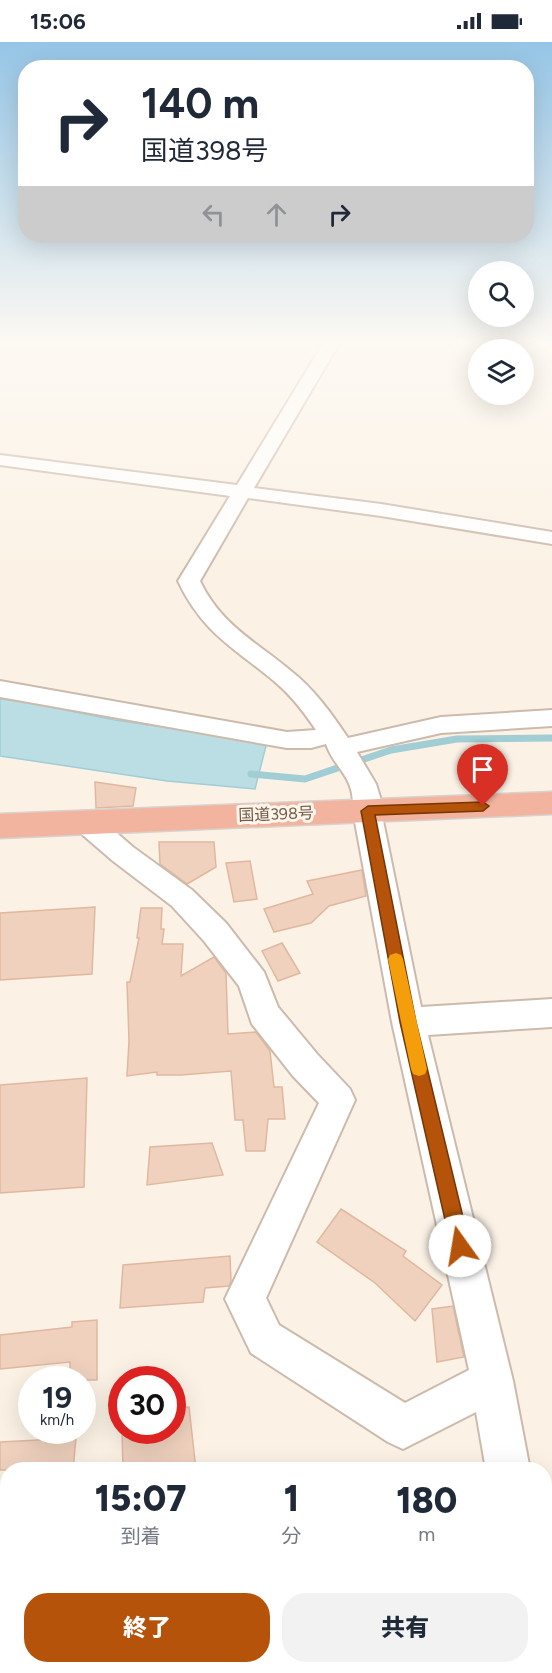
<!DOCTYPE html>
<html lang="ja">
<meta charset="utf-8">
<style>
body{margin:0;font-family:Figtree,"Noto Sans JP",sans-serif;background:#f2f2f3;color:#1f2937;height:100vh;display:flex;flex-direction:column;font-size:22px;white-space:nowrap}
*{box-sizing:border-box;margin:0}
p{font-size:20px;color:#747a83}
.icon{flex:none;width:33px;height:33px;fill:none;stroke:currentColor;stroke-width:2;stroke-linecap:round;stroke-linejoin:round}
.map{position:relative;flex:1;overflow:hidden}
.side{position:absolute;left:0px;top:1420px;width:552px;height:212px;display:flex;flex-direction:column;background:#fff;border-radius:24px 24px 0 0;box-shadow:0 6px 24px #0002}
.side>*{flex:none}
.guide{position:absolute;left:18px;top:18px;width:516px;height:183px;border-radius:24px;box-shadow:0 6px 24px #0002;background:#fff;color:#1f2937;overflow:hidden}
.tools{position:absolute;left:468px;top:219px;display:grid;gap:12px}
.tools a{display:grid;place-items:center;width:66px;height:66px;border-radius:50%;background:#fff;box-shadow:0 6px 24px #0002;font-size:30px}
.speed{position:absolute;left:18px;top:1324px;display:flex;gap:12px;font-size:30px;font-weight:700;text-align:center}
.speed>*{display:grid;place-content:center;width:78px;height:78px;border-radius:50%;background:#fff;box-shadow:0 6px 24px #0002;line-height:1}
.speed small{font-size:15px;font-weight:400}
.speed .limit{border:9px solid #d22;background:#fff;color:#111}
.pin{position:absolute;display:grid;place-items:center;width:51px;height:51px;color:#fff;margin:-62px -26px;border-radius:50% 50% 50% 0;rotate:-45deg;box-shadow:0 0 6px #0007}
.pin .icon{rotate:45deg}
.me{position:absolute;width:66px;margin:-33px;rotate:347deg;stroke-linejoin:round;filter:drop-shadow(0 0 4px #0008)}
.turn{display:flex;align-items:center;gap:21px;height:126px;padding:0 24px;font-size:27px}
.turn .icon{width:78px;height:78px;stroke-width:2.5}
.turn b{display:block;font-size:42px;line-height:51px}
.lanes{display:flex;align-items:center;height:57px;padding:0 24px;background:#0003;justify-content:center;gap:30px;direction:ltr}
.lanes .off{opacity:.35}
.eta{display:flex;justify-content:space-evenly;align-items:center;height:102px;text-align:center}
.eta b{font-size:36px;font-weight:800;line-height:42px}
.cta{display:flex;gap:12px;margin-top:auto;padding:12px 24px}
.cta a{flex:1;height:69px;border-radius:24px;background:#b45309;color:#fff;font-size:24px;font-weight:800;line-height:69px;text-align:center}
.cta a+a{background:#f2f2f3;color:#1f2937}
.status{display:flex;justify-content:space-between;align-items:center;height:42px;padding:0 30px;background:#fff;direction:ltr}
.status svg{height:16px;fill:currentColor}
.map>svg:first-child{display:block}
.water{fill:#badee3;stroke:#a1cdd5;stroke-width:1.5}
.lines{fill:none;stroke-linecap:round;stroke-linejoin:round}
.stream{stroke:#a1cdd5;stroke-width:7}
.building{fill:#efd1be;stroke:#e1b89f;stroke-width:1.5}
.minor-casing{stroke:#ccbaac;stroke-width:4}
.highway-casing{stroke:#d8d1cd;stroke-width:3}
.minor{fill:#fff;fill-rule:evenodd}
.highway{fill:#f2b49f;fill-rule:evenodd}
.route{fill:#b45309;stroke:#753606;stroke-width:1.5}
.slow{fill:#f59e0b}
.labels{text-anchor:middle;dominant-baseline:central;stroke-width:6;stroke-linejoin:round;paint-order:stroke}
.street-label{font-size:16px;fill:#72594b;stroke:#fef6eb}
</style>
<div class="status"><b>15:06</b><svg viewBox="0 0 49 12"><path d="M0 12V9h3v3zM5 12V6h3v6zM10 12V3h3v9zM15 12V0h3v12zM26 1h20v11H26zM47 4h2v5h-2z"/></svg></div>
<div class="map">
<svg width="552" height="1631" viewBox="0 0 552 1631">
<rect width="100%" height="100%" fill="#fbf2e5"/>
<path class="water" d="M0 657 26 660 115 678 267 700 255 747 167 739 0 714Z"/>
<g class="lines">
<path class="stream" d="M251 732 305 737 391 708 457 697 552 696"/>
</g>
<g class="building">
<path d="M95 740 136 746 133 764 96 766Z"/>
<path d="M159 800H214L216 825 187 842 160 822Z"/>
<path d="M250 819 257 857 234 860 226 821Z"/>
<path d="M362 828 366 854 329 864 311 881 274 890 264 867 313 852 307 839Z"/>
<path d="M95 865 92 932 0 938V871Z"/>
<path d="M141 866H162L161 887H164L162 902H183L181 934 214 915 226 931 228 992 256 990 270 1009 274 1045H282L285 1077H268L265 1109H246L243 1078H235L231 1029 181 1033H157V1030L127 1034 129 999 127 940H130L139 896H137Z"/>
<path d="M282 901 300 931 278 939 262 909Z"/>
<path d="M87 1036 84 1145 0 1151V1043Z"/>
<path d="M212 1101 223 1133 147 1143 150 1105Z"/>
<path d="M341 1167 406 1209 403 1214 442 1243 415 1279 375 1241 317 1200Z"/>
<path d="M230 1214 231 1239 229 1244 205 1246 203 1260 120 1266 123 1223Z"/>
<path d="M453 1264 464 1315 437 1320 432 1267Z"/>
<path d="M97 1278V1338H70V1320L0 1327V1293L72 1285V1280Z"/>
<path d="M189 1365 196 1428H123L122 1389H172V1366Z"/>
<path d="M76 1396 73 1428H0V1400Z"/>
</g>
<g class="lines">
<g class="minor-casing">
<g id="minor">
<path d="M324 300H340L254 446 381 462 552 490V502L381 474 248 456 200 539C221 583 255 599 291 629 314 647 331 671 348 696L441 675 552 668V684L441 691 357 710 376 742 380 755 381 769 421 965 552 957V985L428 993 513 1339 530 1428H486L476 1370 403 1407 388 1400 251 1311 225 1257 319 1061 293 1034 252 982 239 944 204 899 172 864 113 819 77 788 73 781 77 774 87 771 97 774 133 805 192 848 226 881 264 930 278 965 317 1012 350 1047 355 1058 266 1256 279 1283 405 1361 469 1328 392 980 353 769C355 733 335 728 326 702L311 706H287L0 655V639L287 690 316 688C304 670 291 653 274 639 233 605 202 590 178 539L230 454 0 423V413L237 443Z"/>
<path d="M544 1596 552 1599V1631H522L521 1624H544Z"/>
</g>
</g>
<g class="highway-casing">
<path id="highway" d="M552 750V772L0 796V772Z"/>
</g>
<use href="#minor" class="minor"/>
<use href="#highway" class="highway"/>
</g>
<linearGradient id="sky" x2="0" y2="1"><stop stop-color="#95c5e6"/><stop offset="0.57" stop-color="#fdf9f3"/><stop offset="1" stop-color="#fdf9f3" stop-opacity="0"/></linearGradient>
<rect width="552" height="528" fill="url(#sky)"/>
<path class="route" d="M483 760 489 764 483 769 375 773 416 980 470 1204 467 1211 460 1214 454 1211 451 1204 400 980 361 769 368 764Z"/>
<path class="slow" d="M396 911 401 913 403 917 427 1027 425 1032 419 1034 413 1032 411 1027 388 917 390 913Z"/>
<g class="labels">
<g class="street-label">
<text transform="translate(276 772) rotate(-2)">国道398号</text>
</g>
</g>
</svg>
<div class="tools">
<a><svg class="icon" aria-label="search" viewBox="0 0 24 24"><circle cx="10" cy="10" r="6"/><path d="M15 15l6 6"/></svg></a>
<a><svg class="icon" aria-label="layers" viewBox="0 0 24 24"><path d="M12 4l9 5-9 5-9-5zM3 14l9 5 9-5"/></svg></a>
</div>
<div class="speed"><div>19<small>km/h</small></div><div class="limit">30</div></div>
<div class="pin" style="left:483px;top:764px;background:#d93025"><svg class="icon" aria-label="arrive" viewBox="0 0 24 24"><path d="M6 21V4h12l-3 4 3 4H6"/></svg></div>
<svg class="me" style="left:460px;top:1204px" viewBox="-20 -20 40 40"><circle r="19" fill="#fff"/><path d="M0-13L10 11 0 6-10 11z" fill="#b45309"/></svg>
<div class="guide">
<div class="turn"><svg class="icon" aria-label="right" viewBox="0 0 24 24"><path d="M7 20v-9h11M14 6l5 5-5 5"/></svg><div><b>140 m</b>国道398号</div></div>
<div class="lanes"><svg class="icon off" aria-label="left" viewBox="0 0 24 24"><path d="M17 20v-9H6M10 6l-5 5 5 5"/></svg><svg class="icon off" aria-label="ahead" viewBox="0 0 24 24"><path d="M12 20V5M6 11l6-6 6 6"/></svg><svg class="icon" aria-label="right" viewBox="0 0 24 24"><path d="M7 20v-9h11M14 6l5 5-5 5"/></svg></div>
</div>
<section class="side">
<div class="eta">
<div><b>15:07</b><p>到着</p></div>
<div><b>1</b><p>分</p></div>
<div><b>180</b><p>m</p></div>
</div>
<div class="cta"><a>終了</a><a>共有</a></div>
</section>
</div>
